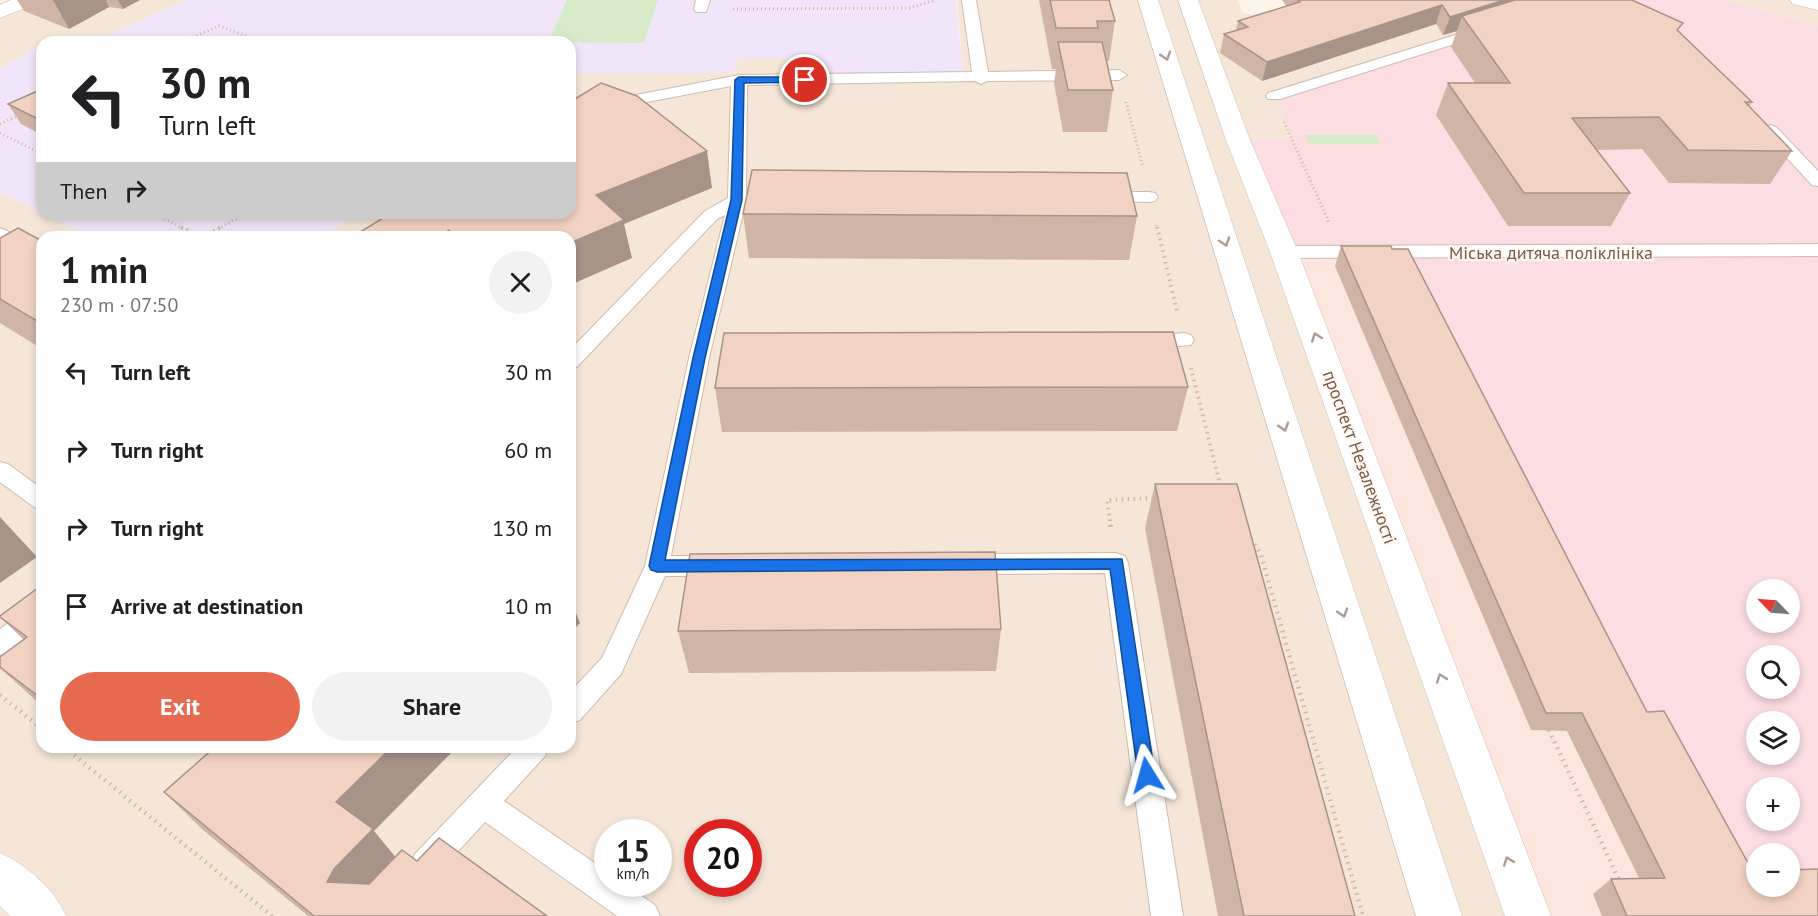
<!DOCTYPE html>
<meta charset="utf-8">
<style>
body{margin:0;font-family:"PT Sans",sans-serif;background:#f2f2f2;color:#202124;height:100vh;display:flex;flex-direction:column;font-size:22px;white-space:nowrap}
*{box-sizing:border-box;margin:0}
p{font-size:20px;color:#757577}
.icon{flex:none;width:33px;height:33px;fill:none;stroke:currentColor;stroke-width:2;stroke-linecap:round;stroke-linejoin:round}
.map{position:relative;flex:1;overflow:hidden}
.drawer{position:absolute;left:36px;top:231px;width:540px;height:522px;display:flex;flex-direction:column;background:#fff;border-radius:18px;box-shadow:0 3px 9px #0003}
.drawer>*{flex:none}
.top-card{position:absolute;left:36px;top:36px;width:540px;height:183px;border-radius:18px;box-shadow:0 3px 9px #0003;background:#fff;color:#202124;overflow:hidden}
.needle{width:39px;rotate:295deg}
.controls{position:absolute;left:1746px;top:579px;display:grid;gap:12px}
.controls a{display:grid;place-items:center;width:54px;height:54px;border-radius:50%;background:#fff;box-shadow:0 3px 9px #0003;font-size:30px}
.speed{position:absolute;left:594px;top:819px;display:flex;gap:12px;font-size:30px;font-weight:700;text-align:center}
.speed>*{display:grid;place-content:center;width:78px;height:78px;border-radius:50%;background:#fff;box-shadow:0 3px 9px #0003;line-height:1}
.speed small{font-size:15px;font-weight:400}
.speed .limit{border:9px solid #d22;background:#fff;color:#111}
.pin{position:absolute;display:grid;place-items:center;width:51px;height:51px;color:#fff;margin:-26px;border:3px solid #fff;border-radius:50%;box-shadow:0 2px 6px #0007}
.me{position:absolute;width:66px;margin:-33px;rotate:352deg;stroke-linejoin:round;filter:drop-shadow(0 0 4px #0008)}
.turn{display:flex;align-items:center;gap:21px;height:126px;padding:0 24px;font-size:27px}
.turn .icon{width:78px;height:78px;stroke-width:2.5}
.turn b{display:block;font-size:42px;line-height:51px}
.then{display:flex;align-items:center;height:57px;padding:0 24px;background:#0003;gap:12px;font-size:22px}
.round{display:grid;place-items:center;flex:none;width:63px;height:63px;border-radius:32px;background:#f2f2f2}
.head{display:flex;align-items:center;justify-content:space-between;height:102px;padding:0 24px}
h1{font-size:36px;font-weight:600;line-height:45px}
.primary-button{display:flex;gap:12px;margin-top:auto;padding:12px 24px}
.primary-button a{flex:1;height:69px;border-radius:36px;background:#e66950;color:#fff;font-size:24px;font-weight:600;line-height:69px;text-align:center}
.primary-button a+a{background:#f2f2f2;color:#202124}
ul{padding:0;list-style:none}
li{display:flex;align-items:center;gap:18px;height:78px;padding:0 24px}
li div{flex:1}
li b{display:block;font-size:22px}
li em{font-style:normal}
.map>svg:first-child{display:block}
.residential{fill:#f5e6d8;fill-rule:evenodd}
.commercial{fill:#fde6de}
.education{fill:#f1e6f9}
.medical{fill:#fbdde2;fill-rule:evenodd}
.green{fill:#d8ebc8}
.lines{fill:none;stroke-linecap:round;stroke-linejoin:round}
.lane-casing{stroke:#cfbcaf;stroke-width:2}
.street-casing{stroke:#cfbcaf;stroke-width:1}
.secondary-casing{stroke:#d5beaf;stroke-width:1}
.path-far2{stroke:#d8b5a4;stroke-width:3;stroke-dasharray:1 3;stroke-linecap:butt}
.path-far1{stroke:#d8b5a4;stroke-width:4;stroke-dasharray:1.5 4.5;stroke-linecap:butt}
.path{stroke:#d8b5a4;stroke-width:4.5;stroke-dasharray:1.5 5;stroke-linecap:butt}
.lane{fill:#fff;fill-rule:evenodd}
.street{fill:#fff;fill-rule:evenodd}
.secondary{fill:#fff;fill-rule:evenodd}
.wall{fill:#d0b5a7}
.shaded-wall{fill:#a99388}
.building{fill:#f2d2c2;stroke:#a99388;stroke-width:1.5}
.oneway{stroke:#ae9c94}
.route{fill:#1a73e8;stroke:#114b97;stroke-width:1.5}
.labels{text-anchor:middle;dominant-baseline:central;stroke-width:4.5;stroke-linejoin:round;paint-order:stroke}
.street-label{font-size:18px;fill:#785a4c;stroke:#fff9f1}
</style>
<div class="map">
<svg width="1818" height="916" viewBox="0 0 1818 916">
<rect width="100%" height="100%" fill="#fdf4ea"/>
<g class="residential">
<path d="M24 0H187L92 42H42V50L33 49 0 69V11Z"/>
<path d="M957 0H1237L1243 13 1379 41 1479 7 1577 0 1276 97 1294 139 1239 141 1524 916H0V192L91 237H42V747H570V237H321L360 213H570V82L577 73H732L738 58H814V71L963 72ZM608 832H658V884H608ZM698 832H748V884H698Z"/>
<path d="M1723 0H1818V26Z"/>
</g>
<path class="commercial" d="M1283 252 1379 253 1756 886H1790L1818 916H1524Z"/>
<g class="education">
<path d="M187 0H956L963 73 814 72V58H739L732 73H578L570 82V42H92Z"/>
<path d="M33 49 42 50V213L0 192V69Z"/>
<path d="M43 213H360L321 237H91Z"/>
</g>
<path class="medical" d="M1577 0H1723L1818 26V884L1790 885V854H1756V885H1731L1379 253 1283 252 1238 141 1293 139 1276 97ZM1756 590H1790V622H1756ZM1756 656H1790V688H1756ZM1756 722H1790V754H1756ZM1756 788H1790V820H1756Z"/>
<g class="green">
<path d="M567 0H658L644 43 548 42Z"/>
<path d="M1304 135H1376L1381 144H1309Z"/>
</g>
<g class="lines">
<g class="lane-casing">
<g id="lane">
<path d="M696 0H710L706 12H696L694 9Z"/>
<path d="M962 0H976L988 72 1119 70 1127 75 1119 80 987 81 981 84 975 81 747 85 746 195 752 196 755 200 752 204 745 205 709 358 671 556H718L727 559 730 566 727 573 718 576H665L621 674 580 720 570 723V692L602 658 645 566 689 358 725 215 717 219 577 367 570 369V350L705 211 728 198 731 86 616 108 570 135V123L605 101 739 75 972 72Z"/>
<path d="M1481 27 1486 28 1488 31 1486 34 1280 99H1268L1266 96 1268 93Z"/>
<path d="M1770 125 1776 127 1818 171V186L1812 185 1764 133 1762 130Z"/>
<path d="M1103 192H1149L1155 193 1158 197 1155 201 1149 202 1097 201 1094 197 1097 193Z"/>
<path d="M0 228 40 245 42 249 40 253H26L0 240Z"/>
<path d="M1818 244V256L1284 258 1277 256 1275 252 1277 248 1284 246Z"/>
<path d="M1184 333 1191 335 1194 340 1191 345 1147 349 1140 347 1137 342 1140 337Z"/>
<path d="M0 462 8 464 42 489V510L34 507 0 482Z"/>
<path d="M1116 553 1125 556 1128 563 1183 916H1151L1105 573 967 574 958 571 955 564 958 557 967 554Z"/>
<path d="M42 602V626L9 652 0 655V629L33 605Z"/>
<path d="M517 747H549L545 756 504 801 608 872V884H624L655 905 660 916H617L485 822 437 874 426 879 415 874 411 864 415 854Z"/>
</g>
</g>
<g class="street-casing">
<g id="street">
<path d="M11 0H38L35 4 0 18V5Z"/>
<path d="M1790 0H1818V10L1793 4Z"/>
</g>
</g>
<g class="secondary-casing">
<g id="secondary">
<path d="M1138 0H1158L1462 916H1416Z"/>
<path d="M1178 0H1198L1250 140 1298 252 1551 916H1505L1270 252 1226 140Z"/>
<path d="M0 853C26 864 55 890 66 916H10L0 906Z"/>
</g>
</g>
<g class="path-far2">
<path d="M733 9 909 8 935 0"/>
<path d="M182 42 219 26 263 42"/>
<path d="M1126 102 1143 168"/>
<path d="M1284 122 1329 222"/>
<path d="M0 124 18 116"/>
<path d="M0 133 42 154"/>
<path d="M154 213 184 229"/>
<path d="M1156 225 1157 229"/>
<path d="M218 229 246 213"/>
</g>
<g class="path-far1">
<path d="M181 227 200 237"/>
<path d="M1157 227 1177 311"/>
<path d="M203 237 221 227"/>
<path d="M1191 368 1221 488"/>
<path d="M1111 527 1107 500 1156 498"/>
</g>
<g class="path">
<path d="M1110 525 1111 530"/>
<path d="M1251 539 1261 555 1363 916"/>
<path d="M0 695 42 729"/>
<path d="M1549 730 1620 882"/>
<path d="M64 747 272 916"/>
</g>
<use href="#lane" class="lane"/>
<use href="#street" class="street"/>
<use href="#secondary" class="secondary"/>
</g>
<g class="wall">
<path d="M17 0H140L123 9 109 7 69 29 24 11Z"/>
<path d="M1039 0H1109L1115 21 1109 61H1106L1113 90 1107 132H1063L1054 83 1056 69H1052Z"/>
<path d="M1282 0H1632L1679 31 1752 102 1749 107 1792 151 1770 184 1669 183 1642 149 1596 150 1630 193 1611 226H1508L1436 115 1448 83H1475L1451 47 1457 31 1443 35 1436 24 1262 81 1220 53 1224 34 1236 30 1238 21 1286 6Z"/>
<path d="M42 89V135L21 124 8 104Z"/>
<path d="M743 214 1137 216 1129 260 749 258Z"/>
<path d="M0 238 42 241V349L0 323Z"/>
<path d="M1341 246 1752 870 1818 916H1602L1593 894 1611 879 1639 878 1567 731 1531 730 1335 266Z"/>
<path d="M1188 387 1177 431 722 432 715 388Z"/>
<path d="M1155 484 1355 916H1218L1145 528Z"/>
<path d="M42 585V706L0 668V657L24 640 0 617Z"/>
<path d="M1001 629 996 671 689 673 678 631Z"/>
<path d="M164 792 374 831 395 857 417 861 547 916H308L203 830Z"/>
</g>
<g class="shaded-wall">
<path d="M53 0H106L109 7 69 29Z"/>
<path d="M118 0H140L123 9Z"/>
<path d="M1504 0H1556L1462 16 1457 31 1443 35 1450 17Z"/>
<path d="M1442 5 1436 24 1262 81 1267 62Z"/>
<path d="M707 151 712 188 624 224 632 258 570 285V243L596 195Z"/>
<path d="M449 230 451 237H439Z"/>
<path d="M0 517 37 557 0 583Z"/>
<path d="M570 598 580 623 570 633Z"/>
<path d="M392 747H457L374 831 402 865 365 903 327 882 336 802Z"/>
</g>
<g class="building">
<path d="M1050 0H1109L1115 21H1097L1098 28H1056Z"/>
<path d="M1298 0H1504L1450 17 1442 5 1267 62 1224 34 1248 27 1238 21 1300 2Z"/>
<path d="M1515 0H1632L1683 23 1677 30 1752 102H1745L1792 151 1688 150 1659 117 1572 118 1630 193H1524L1448 83H1510L1462 16Z"/>
<path d="M1058 42H1102L1113 90H1068Z"/>
<path d="M601 83 637 96 707 151 596 195 624 220 570 243V237H454L449 230 439 237H352L391 213H570V102Z"/>
<path d="M42 89V121L8 104Z"/>
<path d="M752 170 1127 173 1137 216 743 214Z"/>
<path d="M18 228 42 241V324L0 299V238Z"/>
<path d="M1341 246H1391L1392 249H1408L1647 712 1664 711 1752 870H1756V886H1790V870L1818 869V916H1627L1611 879 1665 878 1582 713H1546Z"/>
<path d="M1173 332 1188 387 715 388 724 333Z"/>
<path d="M1155 484H1237L1355 916H1244Z"/>
<path d="M995 552 1001 629 678 631 690 554Z"/>
<path d="M42 585V699L0 667V657L27 637 0 617V616Z"/>
<path d="M215 747H392L336 802 373 829 334 869 327 882 369 884 402 850 417 861 439 838 547 916H314L164 792Z"/>
</g>
<defs><path id="oneway-chevron" d="M-2-3.5L2.5 0L-2 3.5" fill="none" stroke-width="1.6" stroke-linecap="round" stroke-linejoin="round" transform="scale(1.5)"/></defs>
<g class="oneway">
<use href="#oneway-chevron" transform="translate(1166 56) rotate(72)"/>
<use href="#oneway-chevron" transform="translate(1225 242) rotate(72)"/>
<use href="#oneway-chevron" transform="translate(1316 337) rotate(-110)"/>
<use href="#oneway-chevron" transform="translate(1284 427) rotate(72)"/>
<use href="#oneway-chevron" transform="translate(1343 613) rotate(72)"/>
<use href="#oneway-chevron" transform="translate(1441 678) rotate(-110)"/>
<use href="#oneway-chevron" transform="translate(1508 861) rotate(-110)"/>
</g>
<path class="route" d="M805 77 808 78V82L744 83 742 200 705 358 665 560 1122 559 1155 775 1153 781 1147 783 1141 781 1138 775 1110 569 657 572 651 570 649 566 693 358 731 200 735 80 739 77Z"/>
<g class="labels">
<g class="street-label">
<text x="1551" y="252">Міська дитяча поліклініка</text>
<text transform="translate(1360 457) rotate(70)">проспект Незалежності</text>
</g>
</g>
</svg>
<div class="controls">
<a><svg class="needle" viewBox="-14 -14 28 28"><path d="M0-13l5 13h-10z" fill="#e53935"/><path d="M0 13l5-13h-10z" fill="#757577"/></svg></a>
<a><svg class="icon" aria-label="search" viewBox="0 0 24 24"><circle cx="10" cy="10" r="6"/><path d="M15 15l6 6"/></svg></a>
<a><svg class="icon" aria-label="layers" viewBox="0 0 24 24"><path d="M12 4l9 5-9 5-9-5zM3 14l9 5 9-5"/></svg></a>
<a>+</a>
<a>−</a>
</div>
<div class="speed"><div>15<small>km/h</small></div><div class="limit">20</div></div>
<div class="pin" style="left:805px;top:80px;background:#d93025"><svg class="icon" aria-label="arrive" viewBox="0 0 24 24"><path d="M6 21V4h12l-3 4 3 4H6"/></svg></div>
<svg class="me" style="left:1147px;top:775px" viewBox="-20 -20 40 40"><path d="M0-17L14 15 0 8-14 15z" fill="#1a73e8" stroke="#fff" stroke-width="4"/></svg>
<div class="top-card">
<div class="turn"><svg class="icon" aria-label="left" viewBox="0 0 24 24"><path d="M17 20v-9H6M10 6l-5 5 5 5"/></svg><div><b>30 m</b>Turn left</div></div>
<div class="then">Then<svg class="icon" aria-label="right" viewBox="0 0 24 24"><path d="M7 20v-9h11M14 6l5 5-5 5"/></svg></div>
</div>
<section class="drawer">
<div class="head"><div><h1>1 min</h1><p>230 m · 07:50</p></div><a class="round"><svg class="icon" aria-label="close" viewBox="0 0 24 24"><path d="M6 6l12 12M18 6L6 18"/></svg></a></div>
<ul>
<li><svg class="icon" aria-label="left" viewBox="0 0 24 24"><path d="M17 20v-9H6M10 6l-5 5 5 5"/></svg><div><b>Turn left</b></div><em>30 m</em></li>
<li><svg class="icon" aria-label="right" viewBox="0 0 24 24"><path d="M7 20v-9h11M14 6l5 5-5 5"/></svg><div><b>Turn right</b></div><em>60 m</em></li>
<li><svg class="icon" aria-label="right" viewBox="0 0 24 24"><path d="M7 20v-9h11M14 6l5 5-5 5"/></svg><div><b>Turn right</b></div><em>130 m</em></li>
<li><svg class="icon" aria-label="arrive" viewBox="0 0 24 24"><path d="M6 21V4h12l-3 4 3 4H6"/></svg><div><b>Arrive at destination</b></div><em>10 m</em></li>
</ul>
<div class="primary-button"><a>Exit</a><a>Share</a></div>
</section>
</div>
